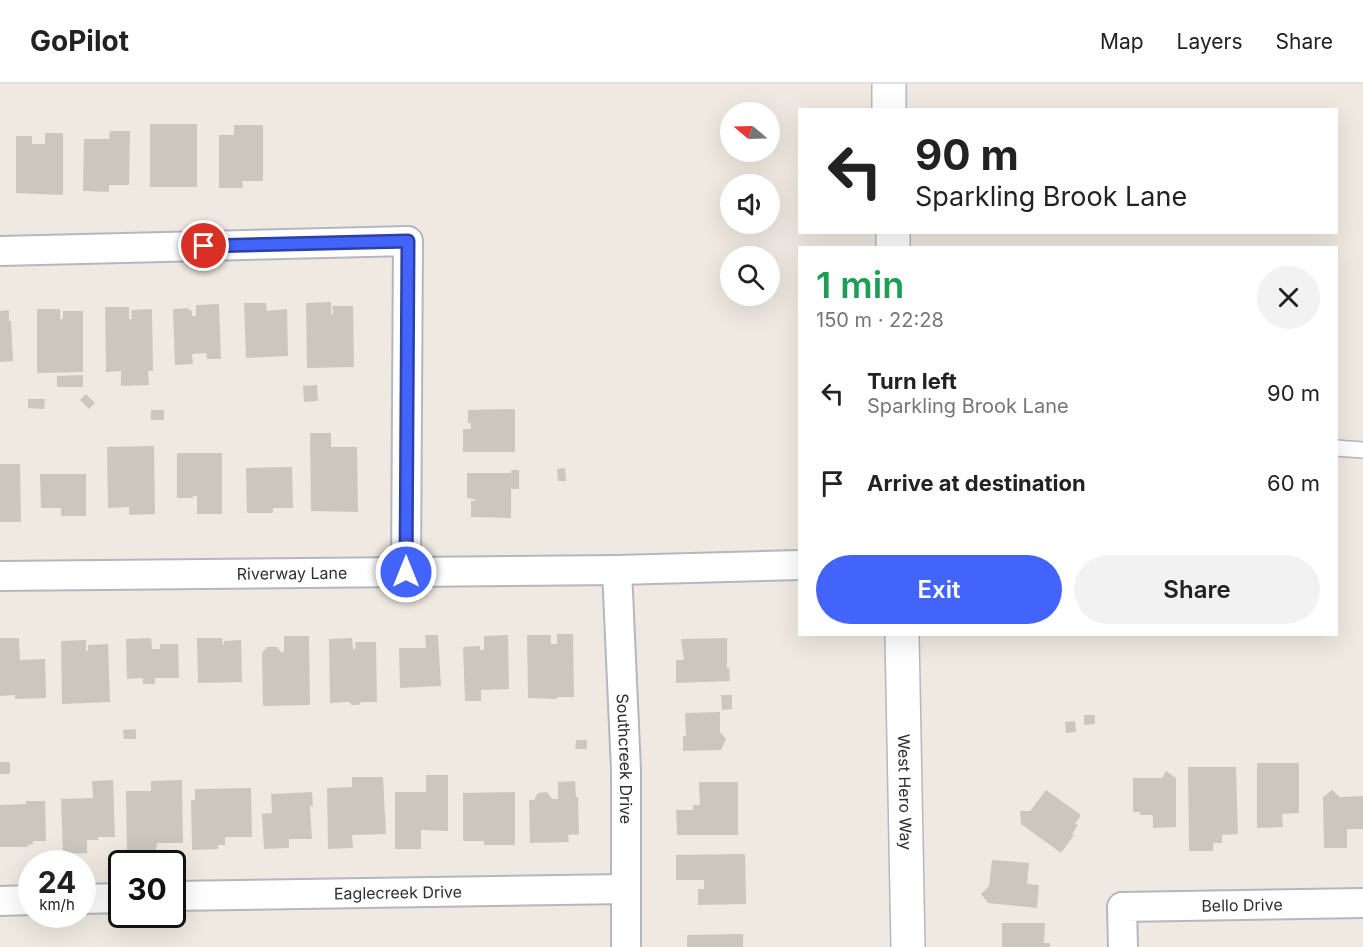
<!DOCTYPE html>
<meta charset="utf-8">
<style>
body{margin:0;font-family:Inter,sans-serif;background:#f2f2f2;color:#222;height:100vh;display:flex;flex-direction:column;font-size:22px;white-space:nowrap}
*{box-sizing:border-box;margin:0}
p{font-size:20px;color:#767676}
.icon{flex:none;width:33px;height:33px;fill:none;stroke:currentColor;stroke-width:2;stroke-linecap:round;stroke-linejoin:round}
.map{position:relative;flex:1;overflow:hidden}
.side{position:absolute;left:798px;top:162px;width:540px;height:390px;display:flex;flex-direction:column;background:#fff;border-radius:0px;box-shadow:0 6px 24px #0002}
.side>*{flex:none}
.guide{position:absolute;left:798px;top:24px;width:540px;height:126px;border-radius:0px;box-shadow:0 6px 24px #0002;background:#fff;color:#222;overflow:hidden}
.needle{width:39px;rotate:289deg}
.tools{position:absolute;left:720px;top:18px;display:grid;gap:12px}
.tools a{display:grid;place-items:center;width:60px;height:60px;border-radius:50%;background:#fff;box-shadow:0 6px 24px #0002;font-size:30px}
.speed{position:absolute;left:18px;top:766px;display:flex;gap:12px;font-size:30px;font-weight:700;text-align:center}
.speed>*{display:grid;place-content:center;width:78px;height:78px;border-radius:50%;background:#fff;box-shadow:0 6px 24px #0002;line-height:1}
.speed small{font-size:15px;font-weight:400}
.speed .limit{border:3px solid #111;border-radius:9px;background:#fff;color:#111}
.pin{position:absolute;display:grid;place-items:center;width:51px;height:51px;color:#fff;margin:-26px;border:3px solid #fff;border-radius:50%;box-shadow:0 2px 6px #0007}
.me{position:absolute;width:66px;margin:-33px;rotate:0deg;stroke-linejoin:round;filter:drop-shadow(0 0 4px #0008)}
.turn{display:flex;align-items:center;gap:21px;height:126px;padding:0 18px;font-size:27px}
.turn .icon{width:78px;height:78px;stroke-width:2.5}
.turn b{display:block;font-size:42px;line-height:51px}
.round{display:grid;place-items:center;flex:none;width:63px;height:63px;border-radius:32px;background:#f2f2f2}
.headline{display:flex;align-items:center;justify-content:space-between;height:102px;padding:0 18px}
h1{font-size:36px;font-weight:600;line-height:45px;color:#1e9e55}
.cta{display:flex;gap:12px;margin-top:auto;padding:12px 18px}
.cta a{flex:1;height:69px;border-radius:36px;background:#4264fb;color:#fff;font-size:24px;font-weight:600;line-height:69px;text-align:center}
.cta a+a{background:#f2f2f2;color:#222}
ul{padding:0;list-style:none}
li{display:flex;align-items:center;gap:18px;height:90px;padding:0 18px}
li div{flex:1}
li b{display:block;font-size:22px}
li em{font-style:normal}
header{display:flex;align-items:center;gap:36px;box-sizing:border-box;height:84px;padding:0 30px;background:#fff;border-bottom:2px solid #e0e0e0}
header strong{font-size:28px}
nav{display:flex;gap:33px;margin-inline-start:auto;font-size:21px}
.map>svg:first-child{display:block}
.building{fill:#cbc7bf}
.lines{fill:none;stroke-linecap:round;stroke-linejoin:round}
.service-casing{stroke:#b4b7c1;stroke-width:18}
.minor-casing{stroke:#b4b7c1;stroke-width:32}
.secondary-casing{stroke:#b4b7c1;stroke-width:36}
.service{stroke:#fff;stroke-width:15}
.minor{stroke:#fff;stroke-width:28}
.secondary{stroke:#fff;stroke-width:33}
.route-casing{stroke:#2b41a3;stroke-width:15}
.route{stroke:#4264fb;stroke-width:10}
.labels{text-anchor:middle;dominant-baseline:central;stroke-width:5;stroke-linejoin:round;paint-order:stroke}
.street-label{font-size:16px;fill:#2e2e2e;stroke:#fff}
</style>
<header>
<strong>GoPilot</strong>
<nav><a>Map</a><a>Layers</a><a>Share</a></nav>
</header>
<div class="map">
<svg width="1363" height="863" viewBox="0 0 1363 863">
<rect width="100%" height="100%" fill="#efe9e1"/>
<g class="building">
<rect x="150" y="40" width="47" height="63"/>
<path d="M234 41H263V97H242L243 104H219V51H234Z"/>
<path d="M110 47H130L129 101H109V108L83 107 84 55H109Z"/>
<path d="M45 49H63V111L16 109V52H32V60H45Z"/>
<path d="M331 218V230H333L332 222H353L354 283 307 284 306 219Z"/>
<path d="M244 219H266L267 227 287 225 288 272 246 274Z"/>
<path d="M219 220 221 275H207L206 269 192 270 193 280 175 281 173 225 189 224V227L192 226V232H196V221Z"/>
<path d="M105 223H129V235H132L131 226 152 225 153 287H148L149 301 121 302V287L106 288Z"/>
<path d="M37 225H60V235H63V227H83V288L37 289Z"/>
<path d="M9 226V237H11L13 277 0 278V227Z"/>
<path d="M83 291V303H57V292Z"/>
<path d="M317 301 318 317 304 318 303 302Z"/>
<path d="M86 310 95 319 89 325 80 316Z"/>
<path d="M28 315H45L44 325 28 324Z"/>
<path d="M515 325V368H463V345H471V339H468V326Z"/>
<rect x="151" y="326" width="13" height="10"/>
<path d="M310 349H331V363H357L358 428 311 427Z"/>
<path d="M154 362 155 430 129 431V423L108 424 107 363Z"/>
<path d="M177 369H222V430H197V412H193V414H177Z"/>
<path d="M0 380H20L21 438H0Z"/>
<path d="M292 383 293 424H273V429H247L246 384Z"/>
<path d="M565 384 566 397H558L557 385Z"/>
<path d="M511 386H519V405H511V434L471 433V417L475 416V415L467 414V389H511Z"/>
<path d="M40 390H86V432H61V424H41Z"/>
<path d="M557 550H573L574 613H558L556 615 528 614 527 551H551V560H557Z"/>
<path d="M425 551H438L441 602 400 604 399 564H426Z"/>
<path d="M508 551 509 605 481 606V617H465L463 563 480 562V566H484V552Z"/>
<path d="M284 552H309L310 621 263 622 262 569 267 563H277L282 569 284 568Z"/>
<path d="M0 554H19L20 576 45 575 46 614 15 615V611L0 612Z"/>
<path d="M151 554 152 565H160V560H178L179 594H155V600H143V594L127 595 126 555Z"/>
<path d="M197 554H222L223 561H224V557L241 556 242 598 198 599Z"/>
<path d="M352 554 353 565H356L355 558H376L377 618H361L359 621H352L349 618 330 619 329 555Z"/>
<path d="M727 554V584H729L730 597 676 599V576H684L681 555Z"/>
<path d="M86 556V566L88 567V561L108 560 110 618 62 620 61 557Z"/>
<path d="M721 611H732V625L722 626Z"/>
<path d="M720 628V648L726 655 721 666 683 667V652H686L685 629Z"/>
<path d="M1084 631H1095V640L1084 641Z"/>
<path d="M1075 637 1076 648 1066 649 1065 638Z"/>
<path d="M136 645V655H124L123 646Z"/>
<path d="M576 656H587V665H575Z"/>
<rect x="0" y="678" width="10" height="12"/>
<path d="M1257 679H1299V729L1282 730 1283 743 1257 744Z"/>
<path d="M1188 683H1236L1238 750 1222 751V759H1213V767H1189Z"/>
<path d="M1166 687 1176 694V743L1153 744V731H1140V728H1133V694H1162Z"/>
<path d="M426 691H448V747L421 746V765H395V708H426Z"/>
<path d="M352 693H383L386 750 352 751 353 764 328 765 327 704 352 703Z"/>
<path d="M113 696 115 753H98V756H87V769L63 770 61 715 93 714 92 697Z"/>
<path d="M182 696 183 759H157L156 767 127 768 126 707H151V697Z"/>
<path d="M575 697 576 713H578L579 750 568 751 569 758 530 759 529 716H534L538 709 547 708 552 715H558V698Z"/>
<path d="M699 698H738V751H677L676 726H693V721H700Z"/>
<path d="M251 704 252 753H225V761H218V765L192 766 191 716H195V705Z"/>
<path d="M1046 706 1081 731 1075 740 1078 741 1072 750 1074 751 1061 769 1021 740 1020 727H1030Z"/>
<path d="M1332 706 1340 713 1363 712V745H1347V764H1324L1323 713Z"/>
<path d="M312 708 313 722H310L312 755H289V764L264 765 262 730 272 729 271 710Z"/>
<path d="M515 708V761H484V757H463V709Z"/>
<path d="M26 717H45L46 757H33V760L28 761V763H0V721L26 720Z"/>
<path d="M745 770 746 820 698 821V805H704V796H676V771Z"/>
<path d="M992 776 1029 779 1027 800 1039 801 1037 824 988 819 981 810 989 802Z"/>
<path d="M1002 839H1045L1044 859H1050V863H1002Z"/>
<path d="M743 850V863H687V851Z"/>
</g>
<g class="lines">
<g class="service-casing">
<path id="service" d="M1336 364 1363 366"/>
</g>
<g class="minor-casing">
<g id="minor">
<path d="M0 167 408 157 406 488"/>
<path id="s1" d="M617 486 626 686V863"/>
<path id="s2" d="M0 492 617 486 800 481"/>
<path id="s3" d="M172 812 626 805"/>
<path d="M82 815 122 814"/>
<path d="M0 817 32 816"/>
<path id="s4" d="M1123 863 1122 823 1363 819"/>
</g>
</g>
<g class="secondary-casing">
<g id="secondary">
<path d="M889 0V26"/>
<path d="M893 148V164"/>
<path id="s5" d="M902 550 908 863"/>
</g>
</g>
<use href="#service" class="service"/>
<use href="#minor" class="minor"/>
<use href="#secondary" class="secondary"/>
</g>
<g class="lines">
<g class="route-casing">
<path id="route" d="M204 162 408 157 406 488"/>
</g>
<use href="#route" class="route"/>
</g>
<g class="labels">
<g class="street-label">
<text stroke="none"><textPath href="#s2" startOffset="292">Riverway Lane</textPath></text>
<text stroke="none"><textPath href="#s1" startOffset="189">Southcreek Drive</textPath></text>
<text stroke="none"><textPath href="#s5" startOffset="158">West Hero Way</textPath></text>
<text stroke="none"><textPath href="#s3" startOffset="226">Eaglecreek Drive</textPath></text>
<text stroke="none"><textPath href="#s4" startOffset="160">Bello Drive</textPath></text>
</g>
</g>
</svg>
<div class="tools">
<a><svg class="needle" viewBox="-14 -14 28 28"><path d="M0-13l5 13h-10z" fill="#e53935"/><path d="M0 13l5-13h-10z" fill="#767676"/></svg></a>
<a><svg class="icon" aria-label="sound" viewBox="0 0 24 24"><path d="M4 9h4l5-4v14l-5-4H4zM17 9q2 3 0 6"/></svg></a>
<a><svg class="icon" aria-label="search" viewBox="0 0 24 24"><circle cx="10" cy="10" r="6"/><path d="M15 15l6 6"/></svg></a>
</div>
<div class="speed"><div>24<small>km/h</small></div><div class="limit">30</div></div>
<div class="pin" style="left:204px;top:162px;background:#d93025"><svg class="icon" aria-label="arrive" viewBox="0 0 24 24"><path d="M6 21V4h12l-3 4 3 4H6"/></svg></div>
<svg class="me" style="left:406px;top:488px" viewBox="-20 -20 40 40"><circle r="17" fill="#4264fb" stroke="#fff" stroke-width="3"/><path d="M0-11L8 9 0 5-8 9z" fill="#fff"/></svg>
<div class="guide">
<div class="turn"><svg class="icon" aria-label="left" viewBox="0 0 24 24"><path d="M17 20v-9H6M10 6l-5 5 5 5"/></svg><div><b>90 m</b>Sparkling Brook Lane</div></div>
</div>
<section class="side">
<div class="headline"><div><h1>1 min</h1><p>150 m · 22:28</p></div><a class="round"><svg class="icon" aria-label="close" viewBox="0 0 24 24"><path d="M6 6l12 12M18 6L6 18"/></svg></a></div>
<ul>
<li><svg class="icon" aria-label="left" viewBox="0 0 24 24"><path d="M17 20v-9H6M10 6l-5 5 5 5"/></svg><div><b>Turn left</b><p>Sparkling Brook Lane</p></div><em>90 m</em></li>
<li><svg class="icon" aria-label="arrive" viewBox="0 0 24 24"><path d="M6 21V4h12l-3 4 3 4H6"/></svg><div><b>Arrive at destination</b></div><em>60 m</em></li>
</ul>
<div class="cta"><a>Exit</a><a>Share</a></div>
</section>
</div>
